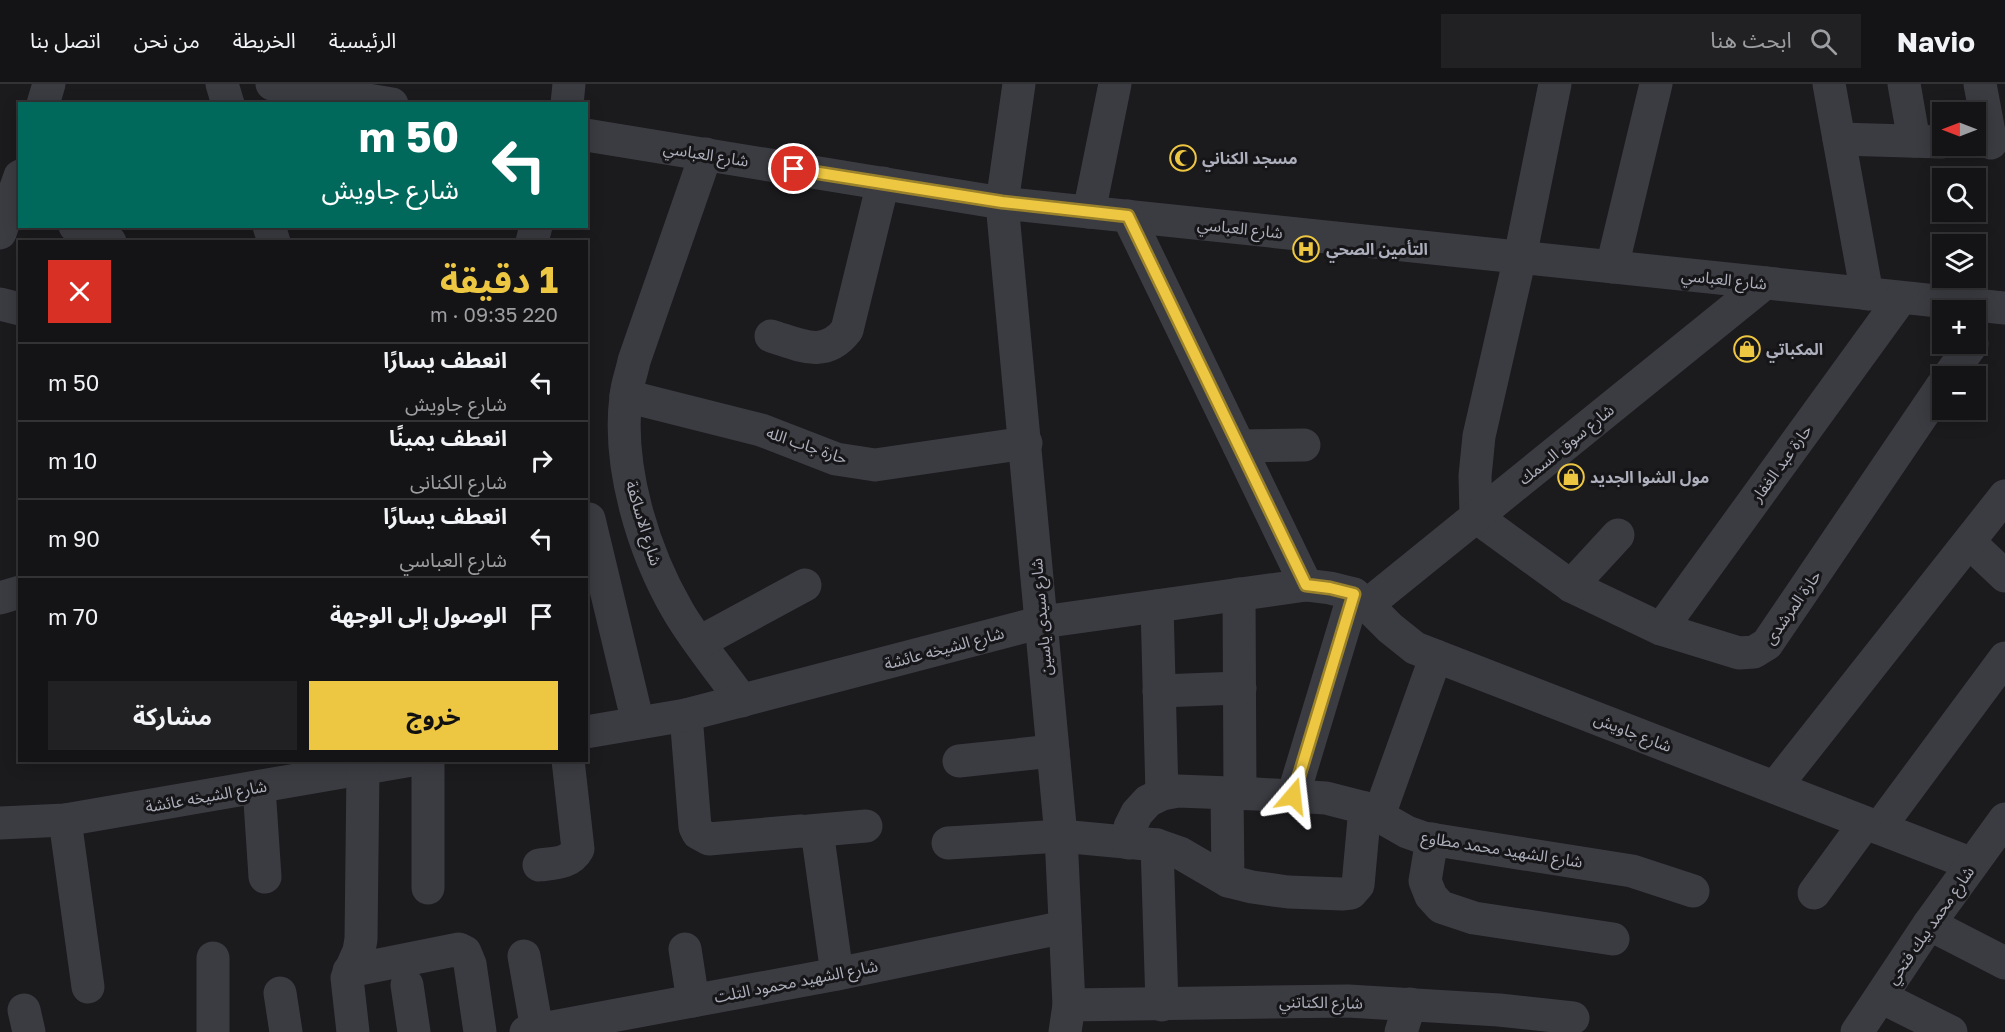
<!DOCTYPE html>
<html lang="ar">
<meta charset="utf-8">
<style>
body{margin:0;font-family:"Golos Text","Noto Sans Arabic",sans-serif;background:#212123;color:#f1f3f6;direction:rtl;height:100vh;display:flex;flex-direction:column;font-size:22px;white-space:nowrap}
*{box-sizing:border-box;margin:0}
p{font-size:20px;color:#9d9ea1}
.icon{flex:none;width:33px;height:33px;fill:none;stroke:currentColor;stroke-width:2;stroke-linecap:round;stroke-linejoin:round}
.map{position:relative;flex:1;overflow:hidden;direction:ltr}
.panel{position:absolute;left:18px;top:156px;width:570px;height:522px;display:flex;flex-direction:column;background:#141416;border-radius:0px;box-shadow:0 3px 15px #0003,0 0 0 2px #333335;direction:rtl}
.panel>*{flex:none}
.hud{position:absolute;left:18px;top:18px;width:570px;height:126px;border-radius:0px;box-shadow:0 3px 15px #0003,0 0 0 2px #333335;direction:rtl;background:#00695c;color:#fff;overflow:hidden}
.needle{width:39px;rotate:270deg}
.fabs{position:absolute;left:1932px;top:18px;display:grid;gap:12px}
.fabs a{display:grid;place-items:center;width:54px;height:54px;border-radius:0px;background:#141416;box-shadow:0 3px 15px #0003,0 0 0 2px #333335;font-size:30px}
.pin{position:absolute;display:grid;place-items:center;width:51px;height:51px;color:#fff;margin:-26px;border:3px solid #fff;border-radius:50%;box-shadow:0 2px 6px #0007}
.me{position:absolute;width:66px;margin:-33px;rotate:17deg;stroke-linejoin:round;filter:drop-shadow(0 0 4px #0008)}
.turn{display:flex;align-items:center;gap:21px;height:126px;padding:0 30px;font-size:27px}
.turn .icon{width:78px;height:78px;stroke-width:2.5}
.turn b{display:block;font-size:42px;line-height:51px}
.round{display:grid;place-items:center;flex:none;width:63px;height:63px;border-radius:0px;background:#212123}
.overview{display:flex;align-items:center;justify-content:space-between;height:102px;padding:0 30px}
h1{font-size:36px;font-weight:700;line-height:45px;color:#edc742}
.cta{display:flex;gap:12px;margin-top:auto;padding:12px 30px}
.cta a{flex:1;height:69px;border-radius:0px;background:#edc742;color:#111;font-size:24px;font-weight:700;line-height:69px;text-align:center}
.cta a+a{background:#212123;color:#f1f3f6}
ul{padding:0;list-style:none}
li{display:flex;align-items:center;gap:18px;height:78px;padding:0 30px;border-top:2px solid #333335}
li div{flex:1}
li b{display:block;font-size:22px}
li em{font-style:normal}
header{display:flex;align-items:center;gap:36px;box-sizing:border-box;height:84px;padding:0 30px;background:#141416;border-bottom:2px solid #333335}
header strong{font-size:28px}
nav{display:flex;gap:33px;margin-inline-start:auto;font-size:21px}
.search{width:420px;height:54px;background:#212123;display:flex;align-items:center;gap:15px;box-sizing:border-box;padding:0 21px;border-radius:0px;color:#9d9ea1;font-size:22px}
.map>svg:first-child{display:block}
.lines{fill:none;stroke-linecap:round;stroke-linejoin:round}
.minor{stroke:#3b3c42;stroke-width:33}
.route-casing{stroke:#9a812b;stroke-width:15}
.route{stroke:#edc742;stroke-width:10}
.labels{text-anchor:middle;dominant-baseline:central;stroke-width:6;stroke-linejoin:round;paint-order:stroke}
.street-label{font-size:16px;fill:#adb0bc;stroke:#161518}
.poi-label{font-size:16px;font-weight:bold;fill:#adb0bc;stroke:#161518;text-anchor:start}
</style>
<header>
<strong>Navio</strong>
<div class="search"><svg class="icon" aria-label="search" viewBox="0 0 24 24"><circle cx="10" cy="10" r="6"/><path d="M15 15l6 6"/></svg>ابحث هنا</div>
<nav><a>الرئيسية</a><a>الخريطة</a><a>من نحن</a><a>اتصل بنا</a></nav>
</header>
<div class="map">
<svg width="2005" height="948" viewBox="0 0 2005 948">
<rect width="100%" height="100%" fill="#1b1a1d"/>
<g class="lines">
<g class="minor">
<path d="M222 0 228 20"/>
<path d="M272 0 392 20"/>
<path d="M1019 0 1002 119 1061 752 1069 921 1065 948"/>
<path d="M1555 0 1520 173 1479 352 1475 392 1476 433 1571 502 1661 545 1739 569 1754 568 1767 560 1942 302"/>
<path d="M1829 0 1867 210"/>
<path d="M1904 0 1914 57"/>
<path d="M1980 0 1991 59"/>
<path d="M43 20 49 0"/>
<path d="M567 20 569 0"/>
<path d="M586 51 1002 119 2005 224"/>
<path d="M1839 55 1942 58"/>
<path d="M706 70 634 277C632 288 627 300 626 312 617 382 643 467 678 527 696 558 721 587 742 617"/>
<path d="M1089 128 1115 0"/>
<path d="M1128 132 1306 501"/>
<path d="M75 142 110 158"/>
<path d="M269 142 274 158"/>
<path d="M0 149 20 92"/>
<path d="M532 158 536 142"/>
<path d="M1612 183 1656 0"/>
<path d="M0 220 20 225"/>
<path d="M771 252C800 261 825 275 847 246L883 99"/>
<path d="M1949 292 1972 260"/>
<path d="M626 312 761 346 836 375 875 381 1026 359"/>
<path d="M1239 362 1304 361"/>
<path d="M589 435 638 639"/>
<path d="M1969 458 2005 492"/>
<path d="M1571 502 1618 451"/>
<path d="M1239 510 1240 710"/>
<path d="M0 514 20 508"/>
<path d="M1367 521 1765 199"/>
<path d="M1157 522 1162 710"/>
<path d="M1661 545 1901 214"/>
<path d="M700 558 805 501"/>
<path d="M1159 607 1240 604"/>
<path d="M686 631 695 743 698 749 709 755 801 747C812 748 816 751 819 761L837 890"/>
<path d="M586 648 686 631 1042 538 1306 501 1330 504 1354 510 1367 521 1390 544 1415 564 1972 780"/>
<path d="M428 676V804"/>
<path d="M959 677 1053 667"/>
<path d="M259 703 265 793"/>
<path d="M1775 703 2005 412"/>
<path d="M1227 709 1228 797"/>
<path d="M1293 712 1354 510"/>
<path d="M1379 731 1436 572"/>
<path d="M65 736 88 903"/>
<path d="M0 739 65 736 412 676"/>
<path d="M1879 744 2005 574"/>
<path d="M809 747 866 742"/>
<path d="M1432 755 1425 797 1431 812 1441 823 1474 834 1613 855"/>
<path d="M948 759 1061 752 1157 761 1180 769 1228 797 1252 803 1288 808 1342 810 1351 809 1358 801 1365 724"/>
<path d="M1128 759 1130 743 1137 729 1148 717 1162 710 1178 707 1256 710 1326 714 1365 724 1407 748 1424 754 1632 787 1693 807"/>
<path d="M1157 761 1162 921"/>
<path d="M539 781C554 779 570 780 578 765L568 676"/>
<path d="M1814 809 1865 739"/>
<path d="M1929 840 2005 879"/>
<path d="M685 865 693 917"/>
<path d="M524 872 537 946"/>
<path d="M213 874V948"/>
<path d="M349 887 459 865 465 868 470 880 480 948"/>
<path d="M407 901 414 948"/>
<path d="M280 909 286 948"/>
<path d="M1881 913 1951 948"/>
<path d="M1069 921 1348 917 1499 926 1573 934"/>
<path d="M24 926 29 948"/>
<path d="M353 948 347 894 359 867 361 855 363 685"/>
<path d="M526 948 837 890 1065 843"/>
<path d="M1401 948 1410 920"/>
<path d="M1857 948 1929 840 2005 735"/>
</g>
</g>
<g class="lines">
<g class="route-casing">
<path id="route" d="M794 85 1002 118 1128 132 1306 501 1330 504 1354 510 1293 712"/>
</g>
<use href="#route" class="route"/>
</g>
<defs>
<g id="mosque-ring" transform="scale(1.35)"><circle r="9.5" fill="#161518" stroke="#edc742" stroke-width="1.5"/><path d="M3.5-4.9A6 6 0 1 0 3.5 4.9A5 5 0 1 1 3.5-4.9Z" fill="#edc742"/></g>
<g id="hospital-ring" transform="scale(1.35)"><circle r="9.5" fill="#161518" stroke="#edc742" stroke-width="1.5"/><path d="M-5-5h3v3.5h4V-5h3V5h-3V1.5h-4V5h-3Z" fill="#edc742"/></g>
<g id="shop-ring" transform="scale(1.35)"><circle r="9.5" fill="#161518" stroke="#edc742" stroke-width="1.5"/><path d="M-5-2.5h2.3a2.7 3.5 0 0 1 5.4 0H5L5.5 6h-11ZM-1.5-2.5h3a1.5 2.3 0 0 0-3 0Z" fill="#edc742"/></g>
</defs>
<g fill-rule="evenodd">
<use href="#mosque-ring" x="1183" y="74"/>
<use href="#hospital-ring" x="1306" y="165"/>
<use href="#shop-ring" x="1747" y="265"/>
<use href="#shop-ring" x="1571" y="393"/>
</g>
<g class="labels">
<g class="street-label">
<text transform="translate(706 70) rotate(9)">شارع العباسي</text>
<text transform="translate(1240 144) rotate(6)">شارع العباسي</text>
<text transform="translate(1724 195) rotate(6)">شارع العباسي</text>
<text transform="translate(1566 360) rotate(-39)">شارع سوق السمك</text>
<text transform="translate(807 361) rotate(19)">حارة جاب الله</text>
<text transform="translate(1781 379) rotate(-54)">حارة عبد الغفار</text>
<text transform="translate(644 439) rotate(73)">شارع الاساكفة</text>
<text transform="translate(1792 523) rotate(-55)">حارة المرشدى</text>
<text transform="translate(1041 533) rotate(-95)">شارع سيدى ياسين</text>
<text transform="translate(944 564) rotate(-15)">شارع الشيخه عائشة</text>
<text transform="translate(1633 648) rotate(21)">شارع جاويش</text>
<text transform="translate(206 712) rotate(-10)">شارع الشيخه عائشة</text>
<text transform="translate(1502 765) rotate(9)">شارع الشهيد محمد مطاوع</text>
<text transform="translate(1930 841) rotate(-55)">شارع محمد بيك فتحي</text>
<text transform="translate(796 897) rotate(-11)">شارع الشهيد محمود التلت</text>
<text transform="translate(1321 918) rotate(1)">شارع الكتاتني</text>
</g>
<g class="poi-label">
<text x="1202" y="74">مسجد الكناني</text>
<text x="1326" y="165">التأمين الصحي</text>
<text x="1766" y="265">المكباتي</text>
<text x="1590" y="393">مول الشوا الجديد</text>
</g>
</g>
</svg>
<div class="fabs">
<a><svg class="needle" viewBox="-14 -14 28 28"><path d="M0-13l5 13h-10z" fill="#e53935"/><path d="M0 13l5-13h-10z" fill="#9d9ea1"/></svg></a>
<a><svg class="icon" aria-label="search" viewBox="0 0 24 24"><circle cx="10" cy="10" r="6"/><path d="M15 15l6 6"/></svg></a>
<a><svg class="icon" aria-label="layers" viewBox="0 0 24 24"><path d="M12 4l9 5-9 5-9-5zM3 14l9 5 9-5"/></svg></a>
<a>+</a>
<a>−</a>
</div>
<div class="pin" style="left:794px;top:85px;background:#d93025"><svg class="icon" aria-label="arrive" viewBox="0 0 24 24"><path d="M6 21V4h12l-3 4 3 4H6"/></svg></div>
<svg class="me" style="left:1293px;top:712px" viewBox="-20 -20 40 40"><path d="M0-17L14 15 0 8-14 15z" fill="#edc742" stroke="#fff" stroke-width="4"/></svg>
<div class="hud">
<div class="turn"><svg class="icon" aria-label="left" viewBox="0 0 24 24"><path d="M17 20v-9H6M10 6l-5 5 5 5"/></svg><div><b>50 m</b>شارع جاويش</div></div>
</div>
<section class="panel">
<div class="overview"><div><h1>1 دقيقة</h1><p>220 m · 09:35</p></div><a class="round" style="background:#d93025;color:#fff"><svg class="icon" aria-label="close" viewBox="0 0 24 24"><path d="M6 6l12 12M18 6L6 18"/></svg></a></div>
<ul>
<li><svg class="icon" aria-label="left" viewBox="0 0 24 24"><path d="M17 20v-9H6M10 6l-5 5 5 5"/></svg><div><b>انعطف يسارًا</b><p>شارع جاويش</p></div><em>50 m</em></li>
<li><svg class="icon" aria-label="right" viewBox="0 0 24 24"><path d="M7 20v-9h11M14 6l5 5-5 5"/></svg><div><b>انعطف يمينًا</b><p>شارع الكنانى</p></div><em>10 m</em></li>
<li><svg class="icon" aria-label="left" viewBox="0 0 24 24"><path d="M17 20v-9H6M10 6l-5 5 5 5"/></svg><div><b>انعطف يسارًا</b><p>شارع العباسي</p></div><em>90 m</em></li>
<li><svg class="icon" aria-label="arrive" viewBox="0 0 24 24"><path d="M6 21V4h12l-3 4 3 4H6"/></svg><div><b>الوصول إلى الوجهة</b></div><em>70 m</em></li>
</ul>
<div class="cta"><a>خروج</a><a>مشاركة</a></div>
</section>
</div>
